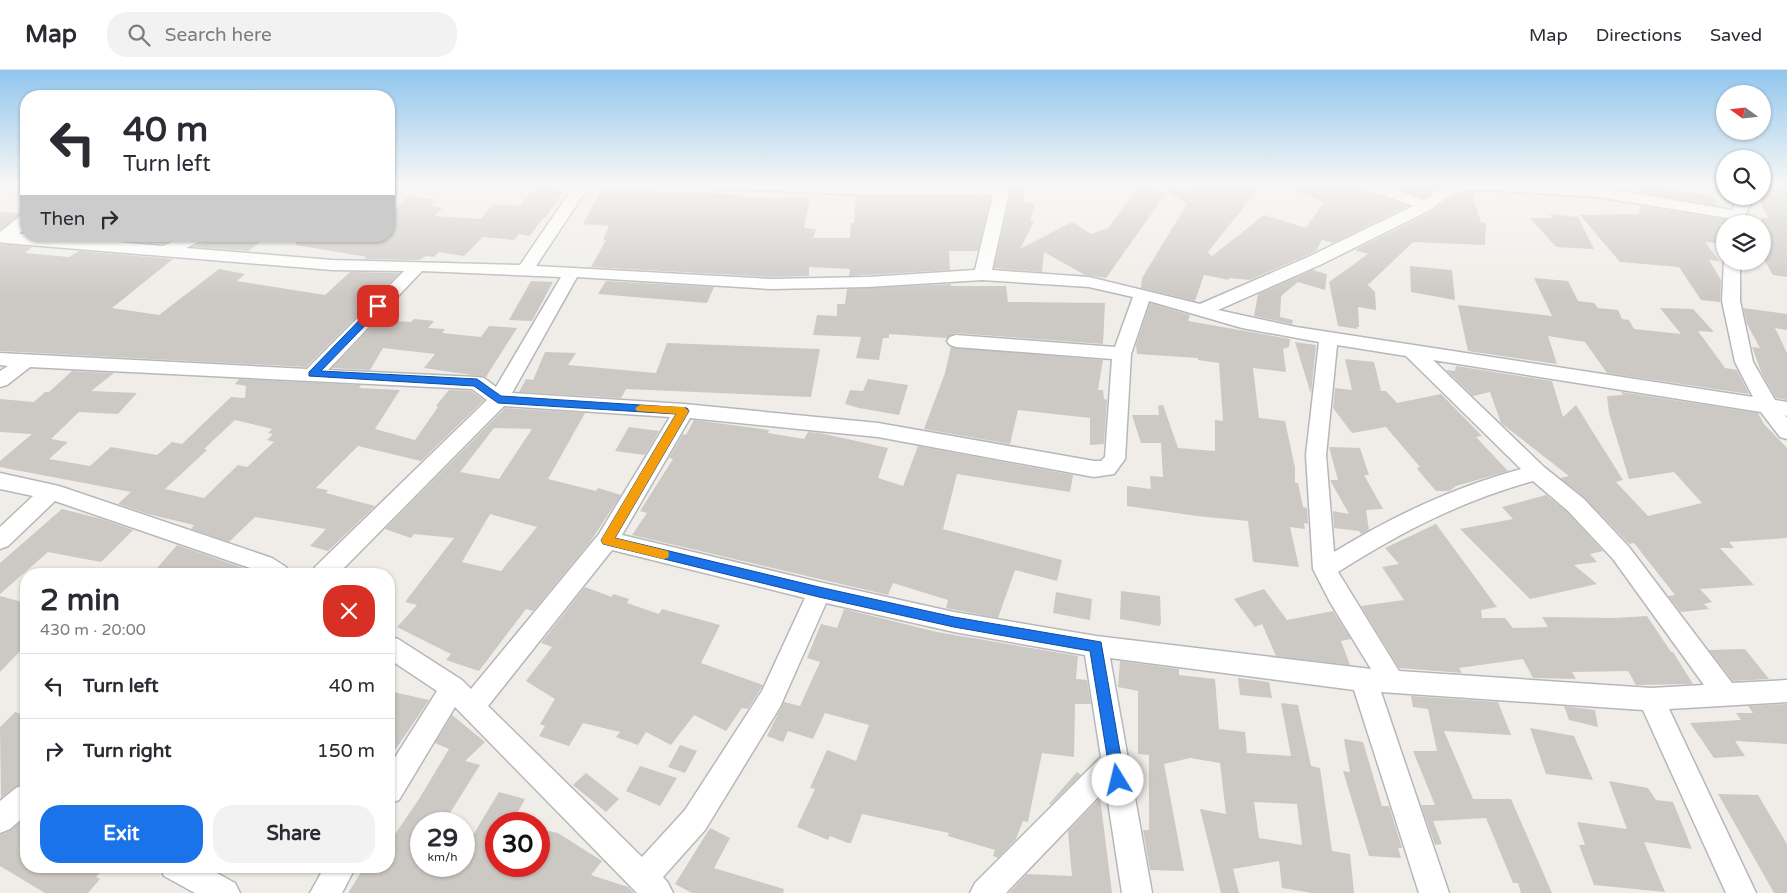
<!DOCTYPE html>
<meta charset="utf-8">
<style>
body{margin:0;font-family:"Varela Round",sans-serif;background:#f2f2f3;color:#2b2b33;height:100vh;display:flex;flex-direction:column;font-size:19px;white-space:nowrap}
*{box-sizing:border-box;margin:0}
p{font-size:16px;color:#7c7c81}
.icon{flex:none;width:28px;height:28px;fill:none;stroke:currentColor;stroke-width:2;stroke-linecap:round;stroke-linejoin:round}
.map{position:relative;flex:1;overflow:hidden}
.panel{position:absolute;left:20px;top:498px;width:375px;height:305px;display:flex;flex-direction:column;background:#fff;border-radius:20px;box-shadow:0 1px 4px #0004}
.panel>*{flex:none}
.guide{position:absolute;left:20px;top:20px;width:375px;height:152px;border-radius:20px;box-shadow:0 1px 4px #0004;background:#fff;color:#2b2b33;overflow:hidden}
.needle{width:32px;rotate:285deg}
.controls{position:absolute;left:1716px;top:15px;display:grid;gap:10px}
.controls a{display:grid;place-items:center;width:55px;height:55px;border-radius:50%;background:#fff;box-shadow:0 1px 4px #0004;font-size:25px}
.speed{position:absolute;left:410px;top:742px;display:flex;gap:10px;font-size:25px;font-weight:700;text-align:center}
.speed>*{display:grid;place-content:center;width:65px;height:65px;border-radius:50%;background:#fff;box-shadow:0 1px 4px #0004;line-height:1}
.speed small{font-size:12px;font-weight:400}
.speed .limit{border:8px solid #d22;background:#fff;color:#111}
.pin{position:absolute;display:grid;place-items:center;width:42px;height:42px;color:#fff;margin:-21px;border-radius:10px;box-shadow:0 2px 8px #0006}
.me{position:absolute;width:55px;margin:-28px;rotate:351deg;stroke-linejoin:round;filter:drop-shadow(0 0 4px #0008)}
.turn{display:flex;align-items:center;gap:18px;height:105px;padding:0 20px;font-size:22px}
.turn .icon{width:65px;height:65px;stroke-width:2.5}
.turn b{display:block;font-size:35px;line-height:42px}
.then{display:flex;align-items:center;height:48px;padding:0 20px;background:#0003;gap:10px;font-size:19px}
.round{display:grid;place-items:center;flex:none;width:52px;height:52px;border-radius:20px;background:#f2f2f3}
.summary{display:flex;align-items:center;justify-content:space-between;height:85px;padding:0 20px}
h1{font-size:30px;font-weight:700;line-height:38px}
.button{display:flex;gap:10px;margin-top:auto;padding:10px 20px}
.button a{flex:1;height:58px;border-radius:20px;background:#1a73e8;color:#fff;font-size:20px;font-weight:700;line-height:58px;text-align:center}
.button a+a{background:#f2f2f3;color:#2b2b33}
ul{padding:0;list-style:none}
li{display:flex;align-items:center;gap:15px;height:65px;padding:0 20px;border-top:1px solid #e1e1e2}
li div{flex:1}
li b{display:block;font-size:19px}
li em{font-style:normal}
header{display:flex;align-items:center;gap:30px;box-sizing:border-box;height:70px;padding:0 25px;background:#fff;border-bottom:1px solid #e1e1e2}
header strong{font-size:24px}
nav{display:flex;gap:28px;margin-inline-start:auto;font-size:18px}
.search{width:350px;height:45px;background:#f2f2f3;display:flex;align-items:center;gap:12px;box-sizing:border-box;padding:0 18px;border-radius:20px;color:#7c7c81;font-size:19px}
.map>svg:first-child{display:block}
.building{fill:#ccc8c4;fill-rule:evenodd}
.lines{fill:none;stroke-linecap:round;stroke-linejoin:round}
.street-casing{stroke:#b5b8bb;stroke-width:3}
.street{fill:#fff;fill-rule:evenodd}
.route{fill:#1a73e8;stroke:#114b97}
.slow{fill:#f59e0b}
</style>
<header>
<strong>Map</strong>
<div class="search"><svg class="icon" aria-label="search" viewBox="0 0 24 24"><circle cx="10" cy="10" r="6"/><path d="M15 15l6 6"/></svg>Search here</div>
<nav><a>Map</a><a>Directions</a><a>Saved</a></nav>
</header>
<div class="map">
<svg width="1787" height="823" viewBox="0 0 1787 823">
<rect width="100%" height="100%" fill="#f0ede8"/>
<g class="building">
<path d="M1013 113H1027L1022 132 1035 134 1030 151 1034 152 1020 179 1072 152 1091 164 1108 158 1140 115 1167 122 1106 208 1085 205 1044 182 1042 202 994 198Z"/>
<path d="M1195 113H1263L1208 182 1212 186 1264 145 1306 158 1324 132 1279 113H1354L1357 118 1408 136 1333 173 1322 170 1316 181 1250 210 1229 208V210L1204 205 1195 231 1141 218 1142 208 1187 134 1159 115 1194 122Z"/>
<path d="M1382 113H1450L1441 115 1424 128Z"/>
<path d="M1762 113 1787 114V207L1773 205 1762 186V148H1769L1762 137Z"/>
<path d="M1641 115 1713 126 1718 136 1641 123Z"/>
<path d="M537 116 564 120 546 147H544L530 166 519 164 514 170 483 167 464 186 439 182 434 187 426 186 419 190 364 189 367 187 296 175 297 166H389V145L409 126 437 130 431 136 443 138 434 146 481 149 493 134 520 136Z"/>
<path d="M602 119 708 123 745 125 744 128H810L804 158 816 159 813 168H850L851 153H854L856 126 991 127 978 181H949L950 200 849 206 850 199 809 197V206L771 207 591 197 606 170H603L609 156 583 154Z"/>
<path d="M1475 122 1472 125 1481 152 1486 153 1485 175 1413 172 1369 214H1367L1375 222 1376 240 1358 237 1359 257H1357V259L1338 256 1329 212 1368 184 1355 180 1433 141 1453 125Z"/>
<path d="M1640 136 1725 149 1723 154H1719L1725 163V174L1705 172 1719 191 1709 190 1721 210 1720 232 1701 230 1679 197 1620 192 1580 145 1639 144Z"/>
<path d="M0 142 24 143 0 160Z"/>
<path d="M1550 144 1578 147 1594 179 1556 177 1530 148H1553Z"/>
<path d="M103 166H180L163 174 100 169Z"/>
<path d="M210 166H255L250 170 260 172 248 181 193 177 207 171Z"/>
<path d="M0 174 32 177 25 183 69 187 79 181 173 189 112 238 159 245 219 199 245 204 237 211 325 225 350 202 400 203 306 297 0 281Z"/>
<path d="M1410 196 1452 200 1455 230 1411 222Z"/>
<path d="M1313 200 1327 204 1325 220 1298 212 1281 226 1280 247 1293 250 1292 254 1254 246 1258 224Z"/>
<path d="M1534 208 1568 211 1578 231 1594 233 1598 238 1618 240 1622 249 1629 250 1634 259 1681 264 1660 238 1693 239 1714 262 1698 261 1725 298 1737 300 1749 324 1607 303 1585 272 1548 266 1557 294 1468 281 1458 235 1552 246Z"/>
<path d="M531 211 553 212 532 251 509 250Z"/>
<path d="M606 211 714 217 707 233 598 224Z"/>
<path d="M951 214V216H1006L1008 232 1105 233 1103 274 956 263 947 268 889 264V268H883L879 290 856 288 861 267 813 265 817 245 837 246V234H845L847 219Z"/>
<path d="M1150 233 1190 245 1188 251 1290 269 1289 277 1283 279 1286 302 1253 298 1259 348 1285 351 1295 398V413H1298L1303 437 1307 438 1308 454 1304 453 1305 459 1290 457 1299 497 1253 492 1248 451 1197 446 1127 436V416L1151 419 1150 406 1163 407 1161 373H1141L1132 345H1159L1158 336 1163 335 1178 378 1215 381V350L1223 351 1219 293 1198 290V288L1137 284 1136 275Z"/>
<path d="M1743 238 1787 244V260L1775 258 1787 283V330L1776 328 1762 304 1752 277 1760 278 1747 254Z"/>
<path d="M414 249 434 251 428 258 445 259 442 263 481 267 489 256 517 258 486 307 424 298 435 284 383 278 370 300 332 298 378 250 411 252Z"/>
<path d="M1295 272 1316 275 1311 324Z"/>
<path d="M667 273 820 279 811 327 626 319 621 328 519 322 526 309 533 310 545 282 576 283 568 295 656 303Z"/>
<path d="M951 277 1103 290 1098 320H1103L1104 329 1107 330 1104 374 1090 375V348L1018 340 1010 374 924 359 945 303Z"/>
<path d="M1345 289 1374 292 1381 321H1386L1397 333 1441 324 1482 366 1476 367 1508 401 1456 416 1449 421H1436L1418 400 1417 398 1420 397 1386 357 1352 363 1333 338 1335 318 1352 320Z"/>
<path d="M1456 296 1552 311 1563 347 1576 335 1623 410 1616 412 1648 446 1702 433 1674 402 1629 409 1609 343 1607 326 1623 325 1621 322 1758 343 1764 354 1787 378V468L1729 472 1734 478H1720L1754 515 1700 519 1712 532 1704 534 1709 539 1681 542 1668 526 1675 525 1634 473 1629 474 1585 428 1560 408 1569 406 1501 353 1490 322 1473 326 1446 300 1455 301Z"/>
<path d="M72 301 114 303 91 321 137 323 118 344 79 342 51 369 68 372 49 389 90 396 111 377 157 385 172 372 182 374 231 327 245 328 246 316 235 314 239 309 361 315 359 318 400 320 375 359 415 370 438 337 436 336 449 320 471 321 484 330 421 391 358 376 316 418 328 420 326 423 375 436 328 481 310 476 326 459 255 447 229 472 191 459 194 455 148 444 118 434 131 422 0 397V391L32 364 0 362V329L34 332 45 322H49ZM235 350 272 359 268 363 273 364 267 370 274 372 247 397 238 395 204 428 165 419 207 380 204 379Z"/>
<path d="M868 309 908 315 899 345 859 338 845 334 850 320 863 321Z"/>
<path d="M505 338 585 343 548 409 596 421 598 418 621 425 590 472 533 541 526 539 479 601 446 590 451 584 397 557 417 535 405 532 454 468 414 464 411 468 385 459ZM494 358 532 359 499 409 460 402ZM490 444 537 457 501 501 462 492Z"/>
<path d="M694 350 769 360 768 363 804 369 808 362 820 363 888 378 878 408 903 416 918 376 1073 405 1070 422 957 404 943 459 1062 490 1057 511 1015 500 998 548 946 538 948 530 893 513 888 525 632 465 647 443 640 441 673 389 669 388 683 364 686 365Z"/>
<path d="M629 357 659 361 645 385 615 381Z"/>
<path d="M1329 377 1360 378 1369 405H1364L1383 439 1366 440 1369 460 1361 464 1359 461 1334 458 1333 441 1349 444 1330 410H1338Z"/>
<path d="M1546 425 1567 442 1603 481 1590 484 1597 492 1574 495 1597 514 1530 529 1460 459 1513 449 1502 437Z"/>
<path d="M62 439 102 449 133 460 101 492 48 482 0 524V493Z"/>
<path d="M1436 454 1497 537 1481 540 1482 548H1505L1513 558 1548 557 1542 547 1615 548 1647 546 1671 582H1673L1693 614 1636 615 1628 601 1572 602 1576 609 1533 608 1523 589 1459 598 1462 603 1399 598 1361 536 1404 530 1382 497 1399 494 1385 478Z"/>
<path d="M177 475 255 502 258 504H152Z"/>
<path d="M585 517 612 527 613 524 629 529 627 533 659 544 662 539 720 555 701 593 763 615 748 639 742 638 726 661 694 645 671 675 646 662 638 675 616 667 620 662 583 653 569 676 539 666 545 656 540 654 555 629 526 611 552 577 541 573Z"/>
<path d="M1264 519 1287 550 1333 541 1351 569 1341 571 1350 595 1276 586 1262 554 1255 557 1234 529Z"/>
<path d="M1121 521 1160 526 1161 554 1159 556 1120 549Z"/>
<path d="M1056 522 1092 529 1090 550 1053 543Z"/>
<path d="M0 526 26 533V575L0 602Z"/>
<path d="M844 539 937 562 1078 586 1076 609 1087 610 1091 634H1075L1074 687 1042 683 1028 752 1023 751 1016 769 998 788 993 786 995 780 948 766 949 763 862 744 851 773H848L830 766 828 770 797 757 815 719 810 718 827 680 856 691 869 655 825 643 813 669 788 661 783 672 767 666 784 632 800 636 820 592 807 588 821 554 837 558Z"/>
<path d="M1745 579 1769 609 1733 611 1709 580Z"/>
<path d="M1120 591 1179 599V605L1215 609 1219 659 1245 662 1247 683 1291 686 1281 633 1298 635 1311 696 1320 698 1332 781 1350 784 1354 823H1312L1282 818 1279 791 1233 799 1239 823H1221L1200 739 1226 744 1220 693 1190 688 1164 694 1184 801 1150 800 1143 760H1149V685L1138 684V621L1118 617ZM1254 732 1297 734 1302 775 1259 768Z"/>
<path d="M1238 608 1269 612 1272 628 1240 625Z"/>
<path d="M389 621 429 630 389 689Z"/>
<path d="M1411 626 1498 632 1511 665 1444 661 1473 729H1511L1552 823H1521L1518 813H1513L1486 748 1433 751 1442 774 1435 775 1421 735H1435L1413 681H1437L1428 639 1413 637Z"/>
<path d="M1787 634V674L1735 671 1745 686 1714 688 1690 653 1741 650 1736 643H1753L1748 636Z"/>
<path d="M1564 636 1595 640 1598 657 1569 650Z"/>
<path d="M15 642 26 646V712L15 717 1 728 0 657Z"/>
<path d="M452 645 485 672 465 691 480 695 443 754H421V799L448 806 454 796H464V780L499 722 525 729 511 754H496V796H539V759L558 763 602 791 591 805 628 817 634 823H348L365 796H389V773L419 729 449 679 435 673Z"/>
<path d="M1530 658 1574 666 1593 710 1546 704Z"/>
<path d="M1344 669 1363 672 1382 736H1389L1402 778H1398L1401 788 1369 786 1343 701 1350 702Z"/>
<path d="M680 675 697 681 685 703 668 697Z"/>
<path d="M640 696 677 708 660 736 626 721Z"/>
<path d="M1077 702 1081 705 1050 735 1049 734Z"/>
<path d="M586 703 619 729 606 742 573 715Z"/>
<path d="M1609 711 1648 718 1656 730 1673 732 1692 779 1644 772 1665 822 1594 815 1579 775H1585L1577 752 1627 759Z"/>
<path d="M1718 724 1758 725 1787 774V823H1774Z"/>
<path d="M1100 728 1112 823H1009L1027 804 1072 806 1068 761Z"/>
<path d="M26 747V796H106L96 807 100 809 88 823H45L0 796V765L11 760Z"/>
<path d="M710 758 730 768 714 798 784 819 783 823H692L675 814Z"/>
</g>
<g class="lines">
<g class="street-casing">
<g id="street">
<path d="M576 113H591L536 196 771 209 868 207 975 200 993 125 845 124 708 118 703 116 700 113 996 116 997 113H1011L992 200 1089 207 1200 234 1308 187 1413 136 1358 116 1356 113H1377L1424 130 1442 117 1456 113H1525L1597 117 1732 140 1738 126H1754L1741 154H1725L1728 148 1597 127 1489 120 1462 121 1452 123 1432 139 1320 195 1218 240 1296 257 1753 327 1735 292 1722 231 1724 191 1725 189V191H1740V231L1753 292 1775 330 1787 332V346L1785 345 1787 348V369L1780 367 1761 342 1433 290 1544 397 1584 429 1629 477 1732 613 1787 610V632L1669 639 1756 823H1726L1643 640 1381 622 1449 823H1419L1354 620 1110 588 1152 823H1122L1106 719 1006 823H970L975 813 1101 687 1085 585 954 562 826 533 780 637 705 760 663 807 668 813 673 823H637L455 637 399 730 389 734V697L437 621 389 589V566L398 569 462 610 471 619 599 464 670 347 504 336 338 504H312L315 497 487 330 472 319 30 297 7 315 0 317V301L8 296 0 295V283L307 299 404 201 332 200 5 173 0 172V162L20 146 26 144V157L19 164H26V166H49L163 176 185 166H208L206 169 186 178 332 190 520 195ZM422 201 561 207 496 317 484 308 477 307 328 300ZM577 207 771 219 868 217 982 210 1089 217 1133 227 1115 277 956 265 950 267 947 271 950 275 956 277 1112 289 1105 387 1101 391H1094L878 353 684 334 512 323ZM1149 231 1242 258 1319 272 1306 385 1313 499 1330 532 1371 599 1096 566 954 542 819 512 622 465 690 348 878 367 1094 407 1114 404 1125 389 1131 284ZM1337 275 1406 286 1521 399C1452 418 1395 445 1334 482L1326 385ZM1533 411 1568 441 1613 489 1704 615 1651 618 1399 601 1338 502C1403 461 1459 432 1533 411ZM612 480 805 528 762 621 685 740 642 787 488 636Z"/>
<path d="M0 403 59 416 272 488 286 497 289 504H261L256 500 55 431 8 476 0 479V457L33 426 0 419Z"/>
<path d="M26 714V745L10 759 0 763V731L16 718Z"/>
<path d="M160 796H204L235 813 240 823H195L164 806Z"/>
<path d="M325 796H356L342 823H310Z"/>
</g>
</g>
<use href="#street" class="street"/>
</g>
<linearGradient id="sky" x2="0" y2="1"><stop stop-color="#91c6ee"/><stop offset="0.5" stop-color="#f8f7f5"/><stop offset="1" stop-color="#f8f7f5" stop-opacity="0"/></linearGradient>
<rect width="1787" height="228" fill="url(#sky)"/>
<path class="route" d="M378 233 382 234V238L321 301 477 309 501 326 687 338 689 341 615 468 819 517 954 547 1101 572 1125 710 1123 715 1118 717 1113 715 1111 710 1090 581 954 557 819 527 603 474 601 470 603 467 676 344 498 333 474 316 309 306V302L375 234Z"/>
<path class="slow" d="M640 335 684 337 689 341 615 468 668 481 669 484 668 488 663 489 603 474 601 470 676 344 637 341 635 338Z"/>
</svg>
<div class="controls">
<a><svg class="needle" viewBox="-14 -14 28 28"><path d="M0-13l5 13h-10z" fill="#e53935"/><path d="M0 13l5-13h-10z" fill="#7c7c81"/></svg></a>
<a><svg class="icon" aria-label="search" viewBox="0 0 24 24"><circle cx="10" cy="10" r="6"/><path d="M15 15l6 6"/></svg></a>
<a><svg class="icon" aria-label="layers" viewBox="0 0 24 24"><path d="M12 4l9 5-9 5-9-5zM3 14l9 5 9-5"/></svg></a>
</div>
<div class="speed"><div>29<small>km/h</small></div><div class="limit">30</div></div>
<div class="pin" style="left:378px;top:236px;background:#d93025"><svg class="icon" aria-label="arrive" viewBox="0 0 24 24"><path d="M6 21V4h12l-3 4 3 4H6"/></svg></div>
<svg class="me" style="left:1118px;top:710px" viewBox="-20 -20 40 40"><circle r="19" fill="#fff"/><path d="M0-13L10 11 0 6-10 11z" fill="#1a73e8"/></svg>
<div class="guide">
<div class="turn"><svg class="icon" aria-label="left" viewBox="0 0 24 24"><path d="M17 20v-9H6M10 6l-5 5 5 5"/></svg><div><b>40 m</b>Turn left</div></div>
<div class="then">Then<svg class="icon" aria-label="right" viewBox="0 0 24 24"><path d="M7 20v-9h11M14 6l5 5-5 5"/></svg></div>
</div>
<section class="panel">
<div class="summary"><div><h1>2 min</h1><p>430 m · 20:00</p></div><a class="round" style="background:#d93025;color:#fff"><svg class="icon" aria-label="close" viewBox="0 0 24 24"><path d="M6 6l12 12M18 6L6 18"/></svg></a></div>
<ul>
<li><svg class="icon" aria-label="left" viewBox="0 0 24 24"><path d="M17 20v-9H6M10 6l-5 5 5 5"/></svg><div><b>Turn left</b></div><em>40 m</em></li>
<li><svg class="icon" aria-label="right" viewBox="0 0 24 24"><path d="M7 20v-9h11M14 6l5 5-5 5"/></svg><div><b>Turn right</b></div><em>150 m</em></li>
</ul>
<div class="button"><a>Exit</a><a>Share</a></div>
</section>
</div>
